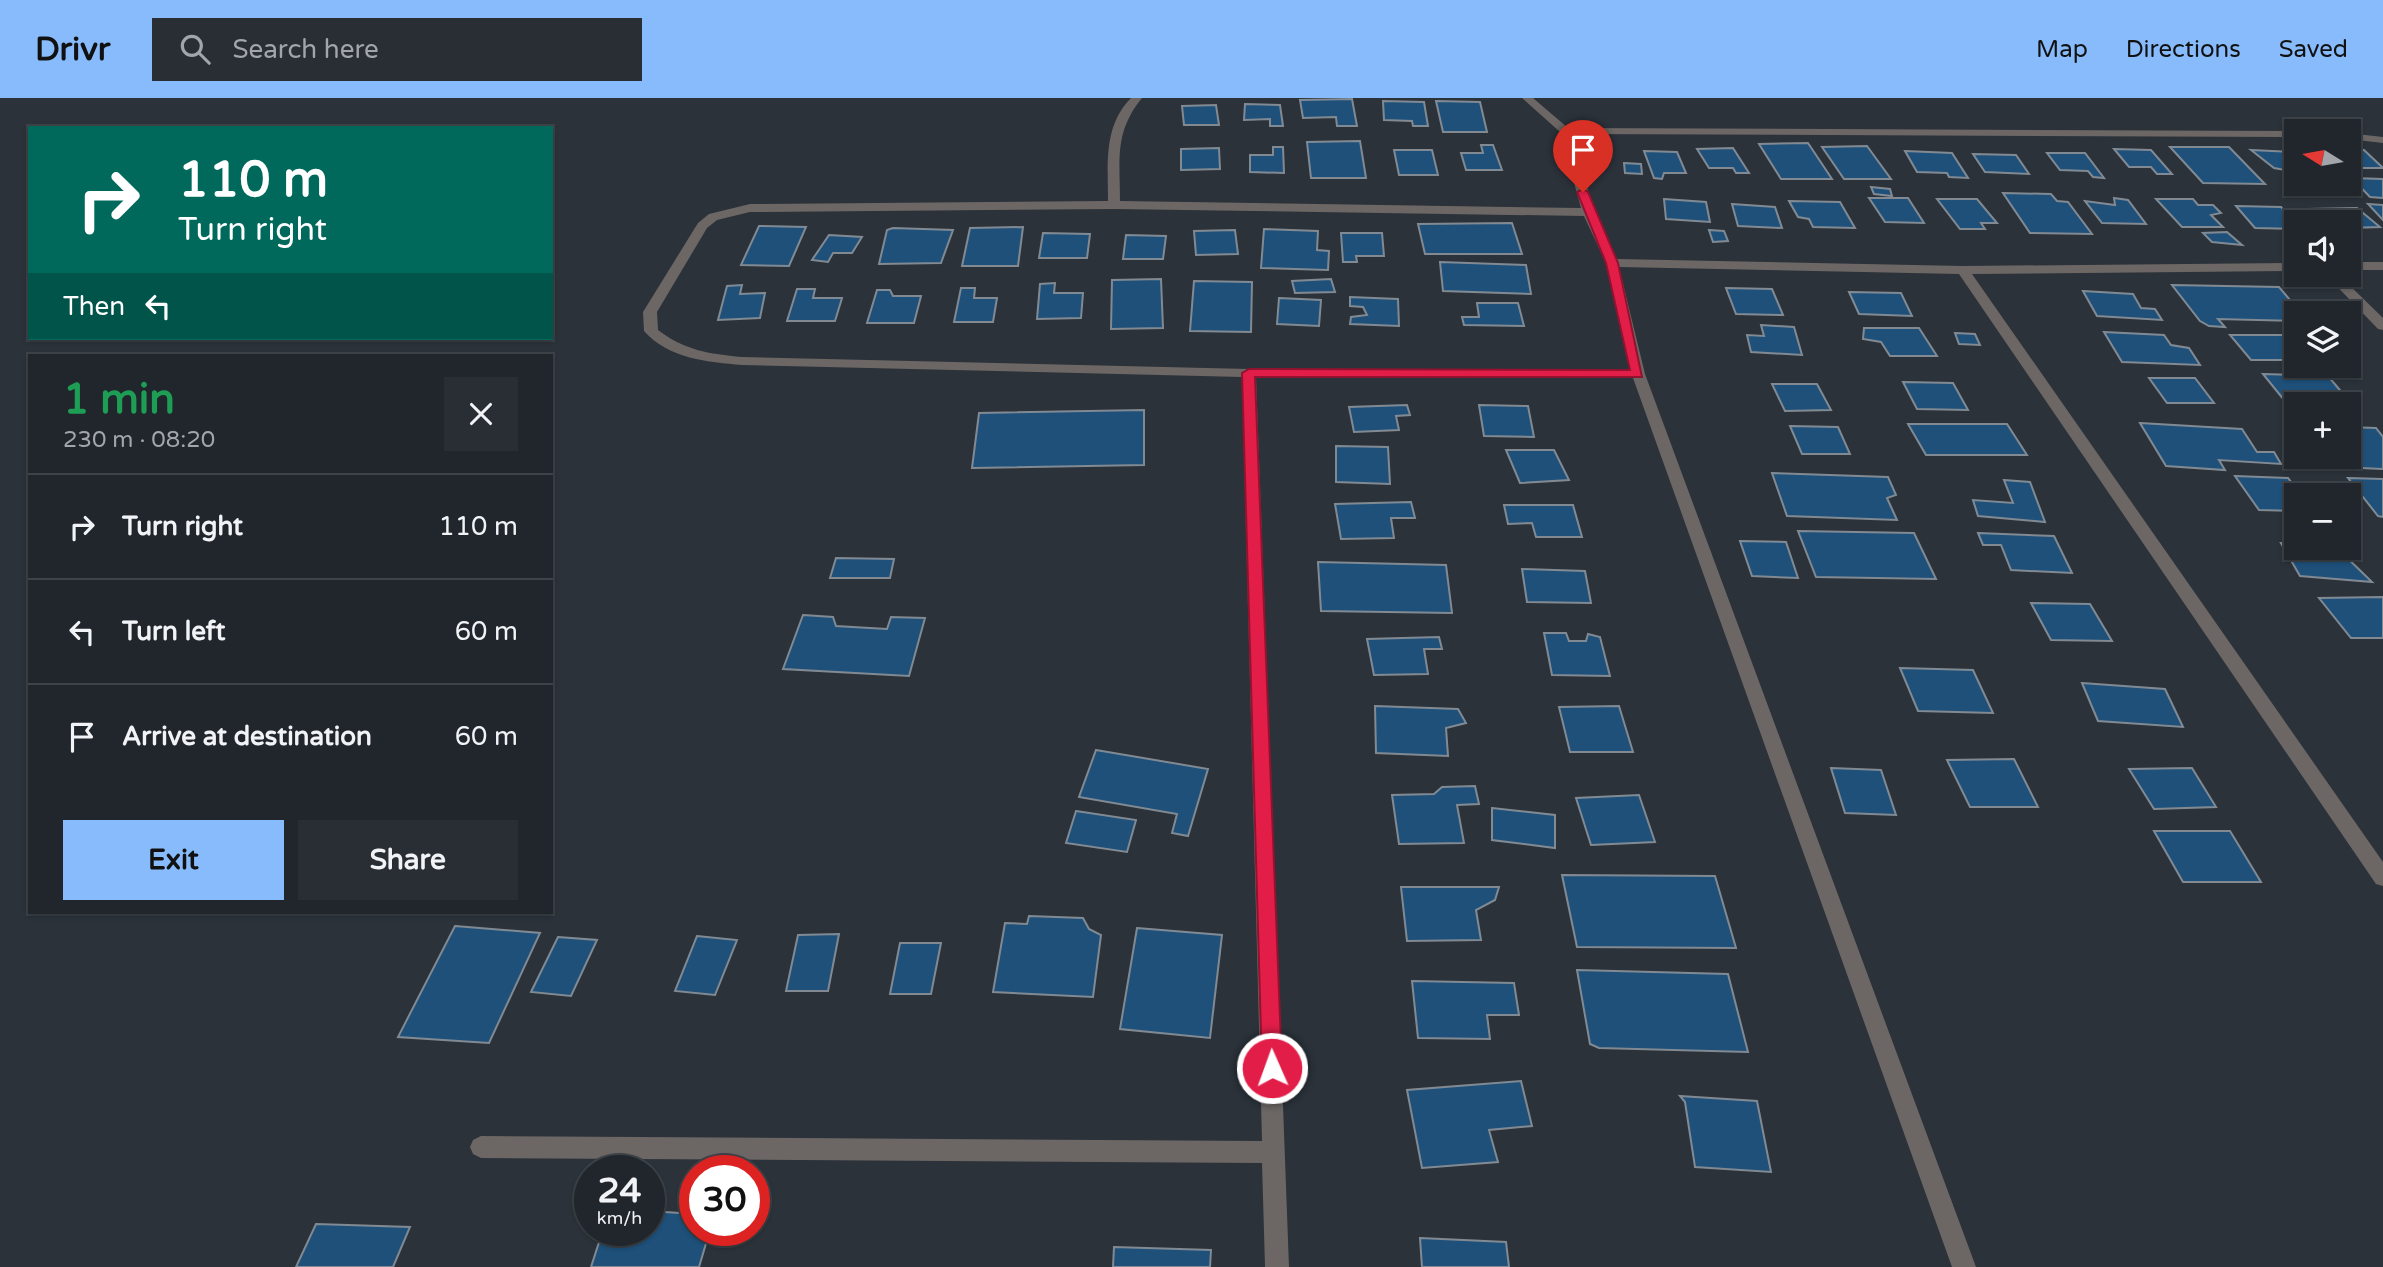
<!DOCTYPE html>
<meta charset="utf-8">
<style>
body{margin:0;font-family:"Varela Round",sans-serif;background:#282e34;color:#f1f3f6;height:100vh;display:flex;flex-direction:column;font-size:26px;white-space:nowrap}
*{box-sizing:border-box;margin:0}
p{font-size:23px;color:#a2a5a9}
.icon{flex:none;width:38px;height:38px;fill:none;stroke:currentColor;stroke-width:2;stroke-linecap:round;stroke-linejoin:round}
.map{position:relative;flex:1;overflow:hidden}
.details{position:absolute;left:28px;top:256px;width:525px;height:560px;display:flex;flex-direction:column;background:#20262c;border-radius:0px;box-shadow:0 2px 5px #0004,0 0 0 2px #3d4348}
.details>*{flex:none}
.top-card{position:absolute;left:28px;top:28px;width:525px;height:214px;border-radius:0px;box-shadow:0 2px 5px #0004,0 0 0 2px #3d4348;background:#00695c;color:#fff;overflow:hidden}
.needle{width:46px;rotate:281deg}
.controls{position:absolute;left:2284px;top:21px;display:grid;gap:14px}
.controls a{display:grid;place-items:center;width:77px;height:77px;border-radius:0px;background:#20262c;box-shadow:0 2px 5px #0004,0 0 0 2px #3d4348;font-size:35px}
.speed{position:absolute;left:574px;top:1057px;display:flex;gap:14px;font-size:35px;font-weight:700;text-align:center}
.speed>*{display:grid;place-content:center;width:91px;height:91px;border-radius:50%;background:#20262c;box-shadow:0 2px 5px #0004,0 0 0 2px #3d4348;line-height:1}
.speed small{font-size:18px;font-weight:400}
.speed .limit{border:10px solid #d22;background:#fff;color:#111}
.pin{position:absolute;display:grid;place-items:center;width:60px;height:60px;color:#fff;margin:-72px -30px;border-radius:50% 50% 50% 0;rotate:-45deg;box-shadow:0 0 7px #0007}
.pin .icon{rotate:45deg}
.me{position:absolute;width:77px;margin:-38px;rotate:358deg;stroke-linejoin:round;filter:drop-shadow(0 0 5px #0008)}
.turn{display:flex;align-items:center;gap:24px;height:147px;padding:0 35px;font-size:32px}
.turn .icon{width:91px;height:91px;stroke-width:2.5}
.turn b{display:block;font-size:49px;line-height:60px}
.then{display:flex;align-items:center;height:66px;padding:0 35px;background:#0003;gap:14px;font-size:26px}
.round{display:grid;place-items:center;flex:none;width:74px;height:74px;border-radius:0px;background:#282e34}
.overview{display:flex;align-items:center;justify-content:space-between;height:119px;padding:0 35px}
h1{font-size:42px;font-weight:800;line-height:52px;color:#1e9e55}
.primary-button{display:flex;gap:14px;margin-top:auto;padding:14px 35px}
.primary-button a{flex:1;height:80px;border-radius:0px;background:#87bbfb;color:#111;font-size:28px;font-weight:800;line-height:80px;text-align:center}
.primary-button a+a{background:#282e34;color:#f1f3f6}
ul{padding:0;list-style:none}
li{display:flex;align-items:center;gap:21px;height:105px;padding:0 35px;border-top:2px solid #3d4348}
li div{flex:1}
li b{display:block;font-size:26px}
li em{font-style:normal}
header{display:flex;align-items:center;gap:42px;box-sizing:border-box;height:98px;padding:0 35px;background:#87bbfb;color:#111}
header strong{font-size:33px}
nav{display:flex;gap:38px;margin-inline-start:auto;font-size:24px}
.search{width:490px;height:63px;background:#282e34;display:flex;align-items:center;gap:18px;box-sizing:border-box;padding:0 24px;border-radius:0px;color:#a2a5a9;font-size:26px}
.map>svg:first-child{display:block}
.building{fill:#1e507a;stroke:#818a93;stroke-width:2}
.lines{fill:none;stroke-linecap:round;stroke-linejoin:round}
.minor{fill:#6c6764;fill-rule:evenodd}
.route{fill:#e11d48;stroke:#92132f;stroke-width:2}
</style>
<header>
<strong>Drivr</strong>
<div class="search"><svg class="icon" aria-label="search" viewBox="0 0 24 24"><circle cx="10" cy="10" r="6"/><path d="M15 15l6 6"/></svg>Search here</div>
<nav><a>Map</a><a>Directions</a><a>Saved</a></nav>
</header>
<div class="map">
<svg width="2383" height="1169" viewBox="0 0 2383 1169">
<rect width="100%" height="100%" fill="#2b323a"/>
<g class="building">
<path d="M1352 1 1357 28H1337L1336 19 1303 20 1300 2Z"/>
<path d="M1383 3 1424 4 1428 28H1413L1412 23 1384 22Z"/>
<path d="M1436 3 1480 4 1487 34H1443Z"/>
<path d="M1245 6 1280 7 1283 28H1270V21L1244 22Z"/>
<path d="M1216 7 1219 27H1184L1182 8Z"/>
<path d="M1360 43 1366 80H1311L1307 44Z"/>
<path d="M1808 45 1832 81H1781L1759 46Z"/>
<path d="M1481 47H1493L1502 72H1466L1461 55H1483Z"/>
<path d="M1867 48 1891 81H1844L1822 49Z"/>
<path d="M1273 49H1283L1284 75 1250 74V57H1273Z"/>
<path d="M2170 49H2229L2265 86 2203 85Z"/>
<path d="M1219 50 1220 71 1181 72V51Z"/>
<path d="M1733 50 1749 75H1736L1733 70H1709L1697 51Z"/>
<path d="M2114 51 2151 52 2172 76H2157L2151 69H2129Z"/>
<path d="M2348 51 2364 52 2383 70H2348Z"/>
<path d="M1394 52H1432L1438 77H1399Z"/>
<path d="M2251 52 2292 54 2296 58V74L2274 70Z"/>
<path d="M1644 53 1677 54 1686 75H1664L1662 81 1654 80Z"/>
<path d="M1905 53 1952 55 1968 80 1949 79 1947 75 1917 74Z"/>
<path d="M2047 55H2085L2104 80 2093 79 2088 73 2060 72Z"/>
<path d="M1973 56 2016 57 2029 76 1985 74Z"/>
<path d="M1624 65 1641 66 1642 76 1625 75Z"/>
<path d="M2352 80 2383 81V100L2370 99Z"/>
<path d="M1871 89 1890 91 1892 98 1874 96Z"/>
<path d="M2003 95 2051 96 2057 103 2068 104 2092 136 2030 135Z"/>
<path d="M1869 100H1908L1924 125 1885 124Z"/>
<path d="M2114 100 2128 102 2146 126 2102 125 2085 103 2115 107Z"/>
<path d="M1664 101 1706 104 1710 124 1666 121Z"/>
<path d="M1937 101H1977L1997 125H1981L1985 131H1960Z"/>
<path d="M2156 101H2193L2198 107H2213L2221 115 2211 117 2223 129H2182Z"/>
<path d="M1789 103 1840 104 1855 130 1813 129 1809 121 1798 119Z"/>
<path d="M1732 106 1775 109 1782 130 1738 128Z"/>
<path d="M2368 106 2383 107V122Z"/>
<path d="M2236 108 2281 109 2296 126V131L2255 130Z"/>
<path d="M2357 110 2380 129 2348 130V124H2326L2310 111Z"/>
<path d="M1512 125 1522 156H1425L1418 126Z"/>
<path d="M759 128 806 129 789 168 741 167Z"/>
<path d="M1023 129 1018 168H962L970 130Z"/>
<path d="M893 130 953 132 941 165 879 166 887 132Z"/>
<path d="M1264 131 1318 133 1317 152 1329 153 1328 172 1261 170Z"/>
<path d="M1235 132 1238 156 1196 157 1194 133Z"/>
<path d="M1709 132 1724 133 1728 143 1713 144Z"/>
<path d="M2227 134 2242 147 2212 144 2203 135Z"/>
<path d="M1043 135 1090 136 1087 160H1039Z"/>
<path d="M1341 135H1382L1384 158H1356L1357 164H1343Z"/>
<path d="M829 137 862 139 852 155H833L828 164 812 162Z"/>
<path d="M1126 137 1166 138 1163 161H1123Z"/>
<path d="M1440 164 1526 167 1531 196 1443 193Z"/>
<path d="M1161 181 1163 230 1111 231 1112 182Z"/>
<path d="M1331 181 1335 194 1295 195 1292 183Z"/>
<path d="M1194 183 1252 184 1251 234 1190 233Z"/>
<path d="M1055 185 1054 195H1083L1081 220 1037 221 1040 186Z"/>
<path d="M742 187 740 196 765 195 760 220 718 222 727 188Z"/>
<path d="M2172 187 2279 189 2301 215H2296V223L2218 221 2225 229 2209 228 2200 223Z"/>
<path d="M961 190H975L974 200H997L993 224H954Z"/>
<path d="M1726 190 1772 191 1783 217 1736 216Z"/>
<path d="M797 191H815L813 200H842L835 223H787Z"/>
<path d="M877 192H890L893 198H921L914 225H867Z"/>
<path d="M2083 193 2133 196 2141 210 2155 211 2162 222 2097 218Z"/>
<path d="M1849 194 1901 195 1912 218 1859 216Z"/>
<path d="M1350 199 1398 201 1399 228 1350 226 1351 219 1367 217 1363 209 1350 208Z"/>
<path d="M1279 200 1321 202 1319 228 1277 226Z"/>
<path d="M1477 205H1518L1524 228 1464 227 1462 219H1479Z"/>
<path d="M1761 227 1794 229 1802 257 1751 254 1747 237 1764 238Z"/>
<path d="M1864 230H1919L1937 258H1890L1881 244 1863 241Z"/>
<path d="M2104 234 2164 237 2171 247 2189 250 2200 267 2122 264Z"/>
<path d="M1955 235 1975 236 1980 247 1959 246Z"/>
<path d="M2230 237H2290L2296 244V262H2251Z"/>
<path d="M2263 276 2328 278 2350 304 2284 302Z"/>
<path d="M2149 280H2195L2214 305H2167Z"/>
<path d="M1903 284 1953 285 1968 312 1917 311Z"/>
<path d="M1772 286H1817L1831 312 1785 313Z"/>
<path d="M1407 307 1410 317 1396 318 1399 332 1354 334 1349 309Z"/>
<path d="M1479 307 1528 308 1534 339 1484 338Z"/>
<path d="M1144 312V367L972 370 979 315Z"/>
<path d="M2140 325 2242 331 2257 354H2274L2281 366 2219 362 2225 372 2166 368Z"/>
<path d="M1908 326H2007L2027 357H1926Z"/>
<path d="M1790 328 1838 329 1850 356H1802Z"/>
<path d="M2348 329 2376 330 2383 339V371L2338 369 2330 359H2348Z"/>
<path d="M1336 348 1388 349 1390 386 1336 384Z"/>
<path d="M1506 352H1554L1569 382 1520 385Z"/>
<path d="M1772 375 1888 379 1896 397 1887 400 1897 422 1787 418Z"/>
<path d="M2235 378 2288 380 2301 397H2296V413L2259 412Z"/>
<path d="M2348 380 2383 381V419L2378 418Z"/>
<path d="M2004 382 2030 384 2045 424 1978 418 1973 402 2013 405Z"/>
<path d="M1411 404 1415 420H1391L1394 440 1341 441 1335 406Z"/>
<path d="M1504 407H1573L1582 439H1536L1532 425 1508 426Z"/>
<path d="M1798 433 1914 435 1936 481 1816 479Z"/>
<path d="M1978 435 2054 438 2072 475 2011 472 2001 447H1983Z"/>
<path d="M1740 443 1786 444 1798 480 1752 478Z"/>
<path d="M2281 445 2296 446V450H2337L2372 484 2300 478Z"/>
<path d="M836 460 894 461 890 480H830Z"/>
<path d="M1318 464 1446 467 1452 515 1321 513Z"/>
<path d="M1522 471 1585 473 1591 505 1527 504Z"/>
<path d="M2383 499V540H2351L2319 500Z"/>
<path d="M2031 505 2090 506 2112 543 2051 542Z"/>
<path d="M803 517 833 519 836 528 887 531 891 519 925 520 909 578 783 571Z"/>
<path d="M1544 535H1566L1569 543H1586L1588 536 1600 539 1610 578 1552 577Z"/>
<path d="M1439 539 1442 551H1424L1428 576 1374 577 1367 541Z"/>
<path d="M1900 570 1973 572 1993 615 1918 613Z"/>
<path d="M2082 585 2165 591 2183 629 2098 623Z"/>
<path d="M1375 608 1458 611 1466 625 1446 630 1448 658 1376 655Z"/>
<path d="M1619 608 1633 654H1570L1559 609Z"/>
<path d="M1096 652 1208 671 1188 738 1172 735 1177 716 1079 699Z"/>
<path d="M2014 661 2038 709H1970L1947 662Z"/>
<path d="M1831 670 1881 672 1896 717 1845 715Z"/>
<path d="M2192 670 2216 709 2154 711 2129 671Z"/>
<path d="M1475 688 1479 706 1457 707 1464 745 1399 746 1392 697 1434 696 1442 689Z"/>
<path d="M1639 697 1655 744 1591 747 1576 700Z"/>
<path d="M1492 710 1555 717V750L1492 742Z"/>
<path d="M1076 713 1136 722 1127 754 1066 745Z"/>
<path d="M2154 733H2230L2261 784H2183Z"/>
<path d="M1562 777 1715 778 1736 850 1577 849Z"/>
<path d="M1401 789H1499L1495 802 1476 812 1481 842 1407 843Z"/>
<path d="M1029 818 1083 820 1089 831 1101 837 1093 899 993 894 1005 825 1027 826Z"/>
<path d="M455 828 540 835 489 945 398 939Z"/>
<path d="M1137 830 1222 837 1210 940 1120 931Z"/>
<path d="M839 836 828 893H786L798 837Z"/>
<path d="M697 838 737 842 715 897 675 893Z"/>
<path d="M558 839 597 842 571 898 531 894Z"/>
<path d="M900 845H941L931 896H890Z"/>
<path d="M1577 872 1728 876 1748 954 1599 950 1590 946Z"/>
<path d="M1412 883 1514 885 1519 917H1487L1490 941 1418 940Z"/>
<path d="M1521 983 1532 1028 1489 1032 1498 1064 1422 1070 1407 992Z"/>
<path d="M1680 998 1757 1003 1771 1074 1695 1069 1685 1004Z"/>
<path d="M649 1113 695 1116V1132H710L699 1169H591L603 1132H649Z"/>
<path d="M316 1126 410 1129 393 1169H296Z"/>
<path d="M1420 1140 1506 1144 1509 1169H1422Z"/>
<path d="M1114 1149 1211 1152 1210 1169H1113Z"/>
</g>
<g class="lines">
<g class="minor">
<path d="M1131 0H1142C1114 34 1120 62 1120 103L1581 110 1560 34 1522 0H1533L1568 30 2298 33H2296V39L1572 36 1594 114 1617 161 1963 168 2296 165V173L1972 176 2383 764V788L2376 786 1959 176 1619 169 1645 276 1976 1169H1952L1633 280 1256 279 1289 1169H1265L1262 1065 481 1060 473 1056 470 1049 473 1042 481 1038 1262 1043 1242 279 742 267C708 264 669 261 644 233L643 214 698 125 709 116 750 106 1108 103C1108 67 1103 28 1131 0ZM1114 111 1584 118 1606 165 1630 272 1249 271 742 259C709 256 684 252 658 232L657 214 707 130 717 122 750 114Z"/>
<path d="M2348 35 2383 39V45L2348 41Z"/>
<rect x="2348" y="164" width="35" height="8"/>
<path d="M2326 177H2339L2383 220V232L2378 231Z"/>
</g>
</g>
<path class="route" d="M1583 91 1588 94 1618 165 1642 279H1255L1282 970 1279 977 1272 979 1265 977 1262 970 1242 275 1249 271 1630 272 1606 165 1577 94Z"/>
</svg>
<div class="controls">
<a><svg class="needle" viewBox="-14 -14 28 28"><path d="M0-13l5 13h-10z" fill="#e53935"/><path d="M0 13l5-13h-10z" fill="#a2a5a9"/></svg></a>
<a><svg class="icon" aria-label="sound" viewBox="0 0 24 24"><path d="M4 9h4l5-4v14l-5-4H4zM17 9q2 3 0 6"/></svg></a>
<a><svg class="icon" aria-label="layers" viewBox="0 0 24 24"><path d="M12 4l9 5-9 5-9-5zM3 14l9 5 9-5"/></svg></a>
<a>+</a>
<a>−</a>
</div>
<div class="speed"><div>24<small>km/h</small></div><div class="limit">30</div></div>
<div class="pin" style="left:1583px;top:94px;background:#d93025"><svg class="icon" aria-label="arrive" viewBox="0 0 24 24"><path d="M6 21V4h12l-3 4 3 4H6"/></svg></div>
<svg class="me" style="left:1272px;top:970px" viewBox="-20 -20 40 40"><circle r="17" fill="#e11d48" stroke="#fff" stroke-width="3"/><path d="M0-11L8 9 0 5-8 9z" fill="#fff"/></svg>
<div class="top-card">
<div class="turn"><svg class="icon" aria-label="right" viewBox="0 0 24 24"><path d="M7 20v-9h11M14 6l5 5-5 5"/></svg><div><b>110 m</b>Turn right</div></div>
<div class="then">Then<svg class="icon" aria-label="left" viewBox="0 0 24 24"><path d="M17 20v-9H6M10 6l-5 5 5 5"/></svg></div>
</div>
<section class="details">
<div class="overview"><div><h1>1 min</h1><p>230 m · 08:20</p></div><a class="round"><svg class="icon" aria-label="close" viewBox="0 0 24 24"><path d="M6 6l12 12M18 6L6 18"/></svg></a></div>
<ul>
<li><svg class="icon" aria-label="right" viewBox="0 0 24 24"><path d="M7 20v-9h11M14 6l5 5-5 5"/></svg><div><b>Turn right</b></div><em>110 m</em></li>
<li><svg class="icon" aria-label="left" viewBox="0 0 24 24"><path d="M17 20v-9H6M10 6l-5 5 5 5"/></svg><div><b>Turn left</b></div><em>60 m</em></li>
<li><svg class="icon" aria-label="arrive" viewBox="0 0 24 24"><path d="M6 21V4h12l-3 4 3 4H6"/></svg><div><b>Arrive at destination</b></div><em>60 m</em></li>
</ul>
<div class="primary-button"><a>Exit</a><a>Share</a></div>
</section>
</div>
